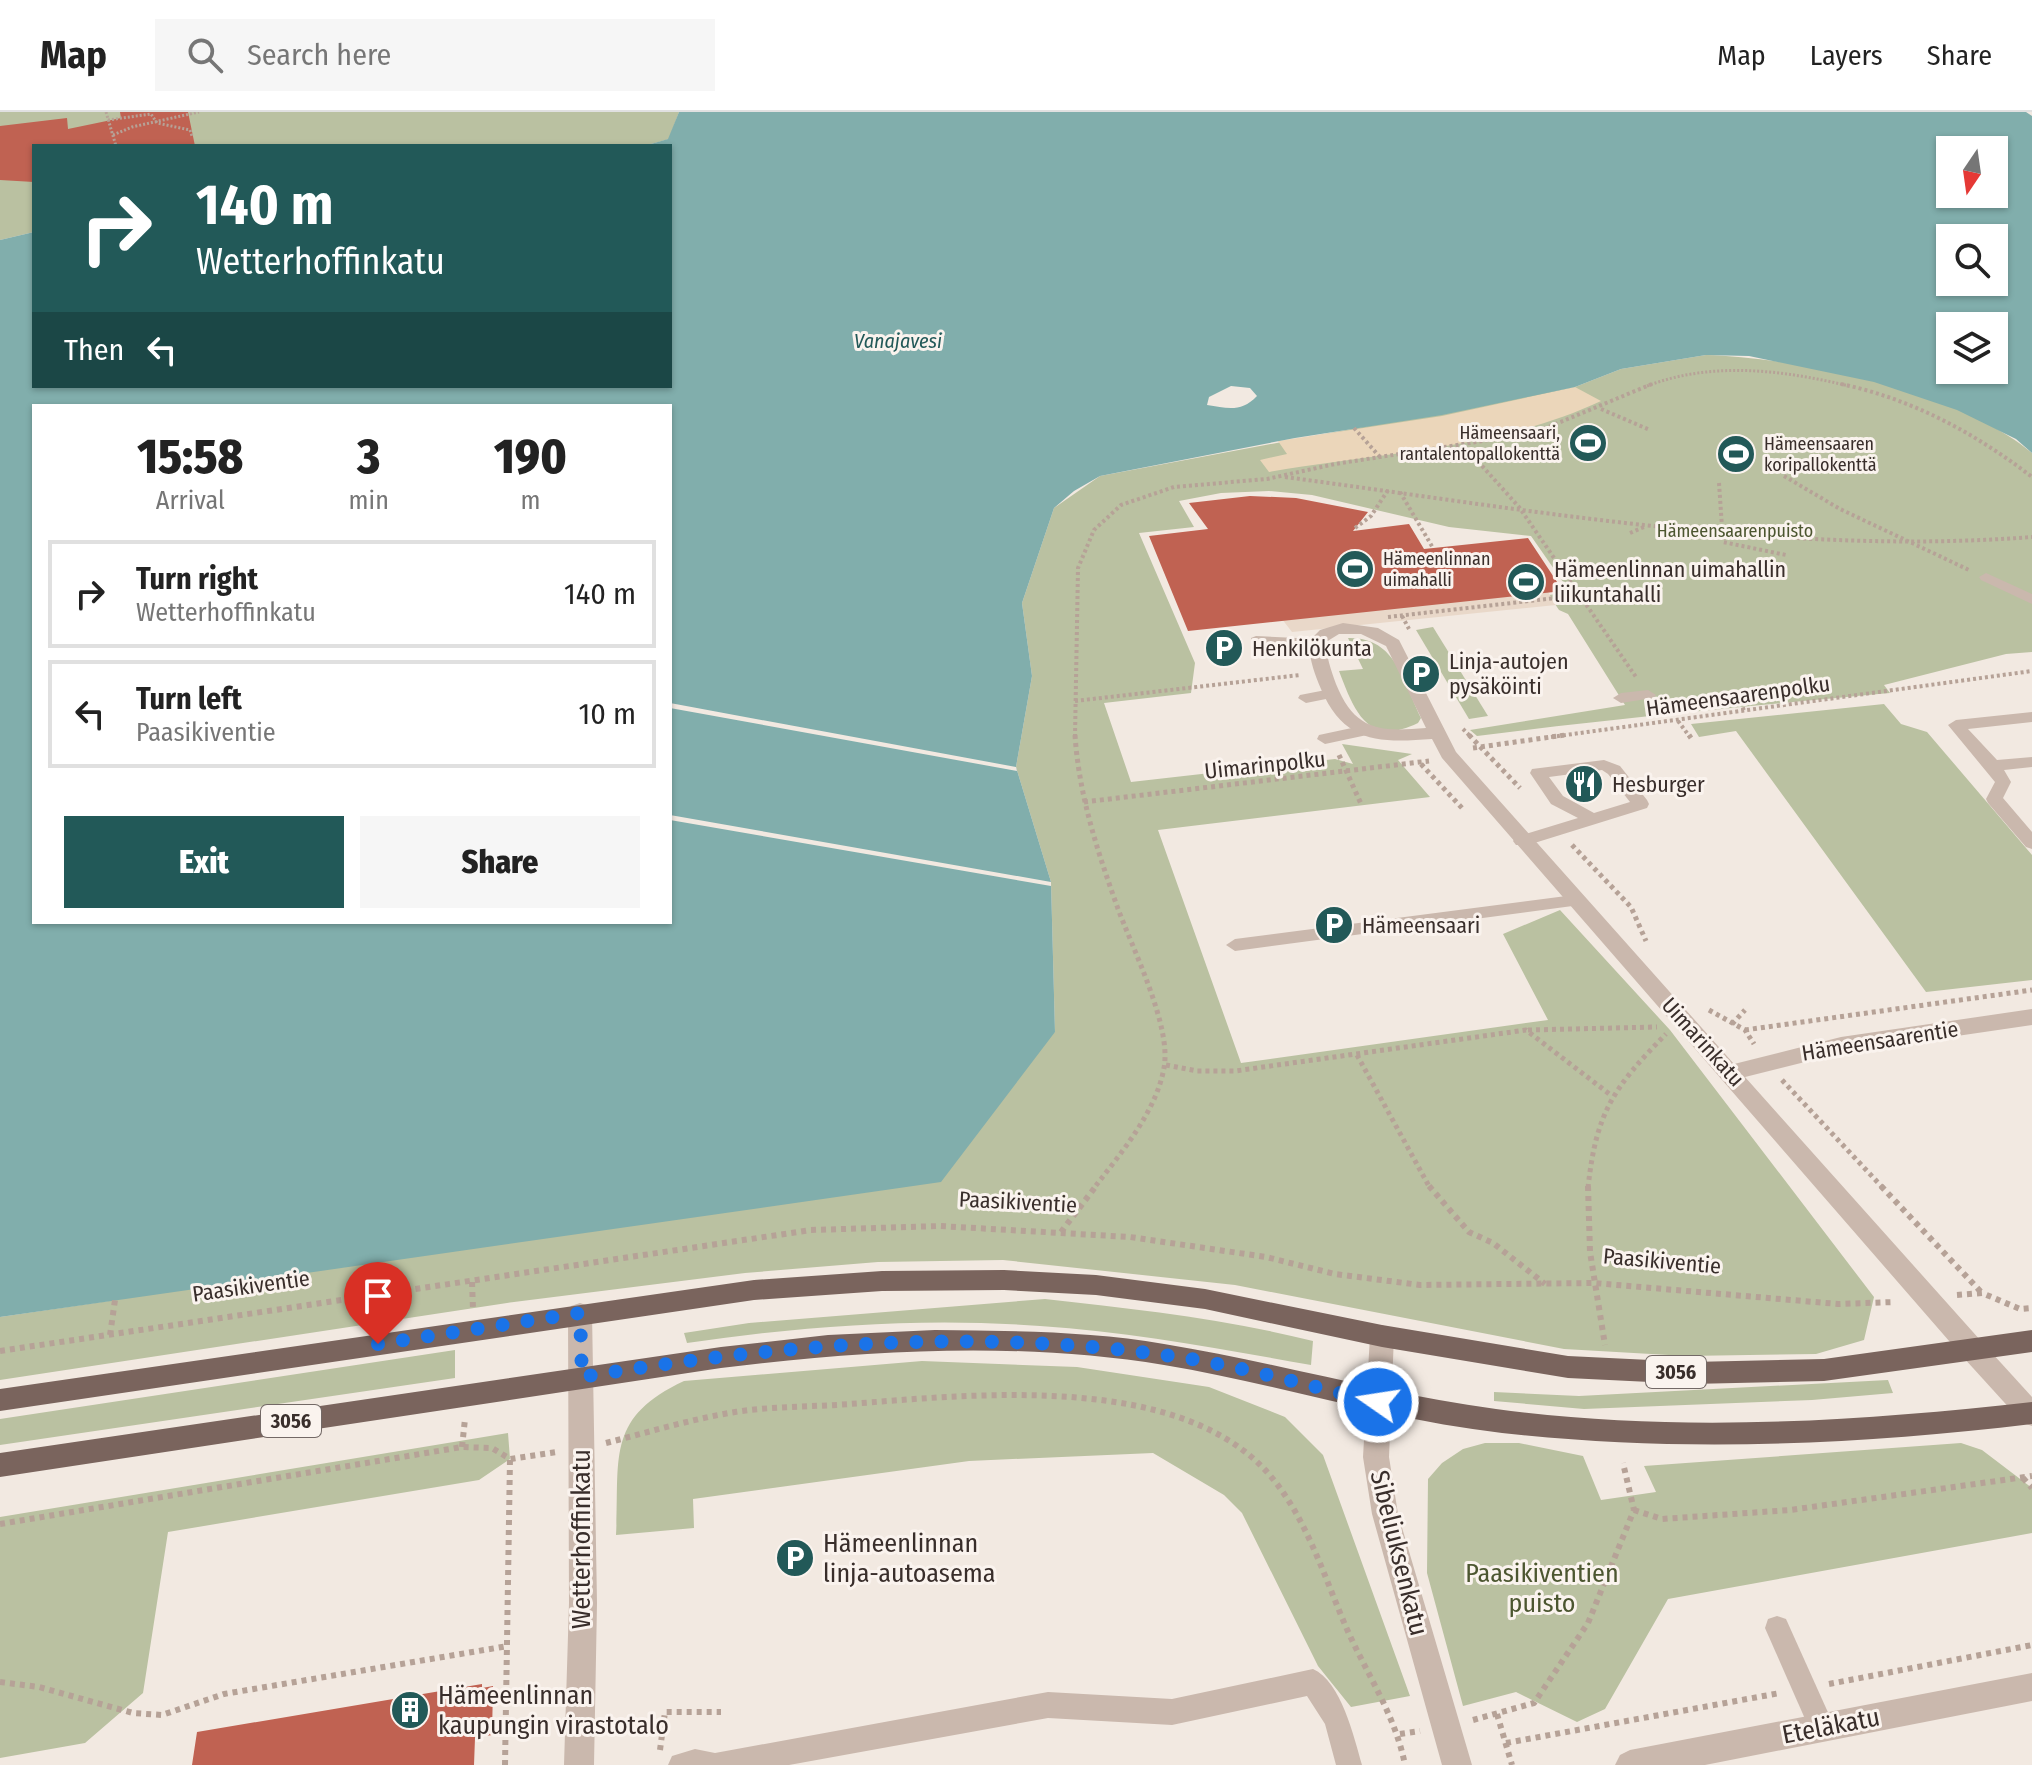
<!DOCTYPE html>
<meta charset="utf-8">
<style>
body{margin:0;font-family:"Fira Sans Condensed",sans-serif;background:#f6f6f6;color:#222;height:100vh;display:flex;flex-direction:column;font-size:30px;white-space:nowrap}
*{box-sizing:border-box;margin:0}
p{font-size:26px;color:#767676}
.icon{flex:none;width:44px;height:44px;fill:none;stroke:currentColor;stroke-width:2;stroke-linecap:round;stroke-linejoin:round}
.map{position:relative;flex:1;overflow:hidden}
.sheet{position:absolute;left:32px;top:292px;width:640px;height:520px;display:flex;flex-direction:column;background:#fff;border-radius:0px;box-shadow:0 2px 6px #0004}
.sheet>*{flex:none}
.banner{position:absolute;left:32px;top:32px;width:640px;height:244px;border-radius:0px;box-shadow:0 2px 6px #0004;background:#225958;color:#fff;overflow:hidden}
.needle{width:52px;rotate:193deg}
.buttons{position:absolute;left:1936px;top:24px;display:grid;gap:16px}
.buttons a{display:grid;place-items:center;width:72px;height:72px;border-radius:0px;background:#fff;box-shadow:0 2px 6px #0004;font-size:40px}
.pin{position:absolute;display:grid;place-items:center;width:68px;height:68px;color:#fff;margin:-82px -34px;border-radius:50% 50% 50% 0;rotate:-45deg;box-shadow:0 0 8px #0007}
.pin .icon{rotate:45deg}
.me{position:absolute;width:88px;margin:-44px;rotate:283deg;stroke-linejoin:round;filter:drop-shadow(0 0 6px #0008)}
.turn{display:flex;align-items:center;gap:28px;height:168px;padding:0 32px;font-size:36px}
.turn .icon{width:104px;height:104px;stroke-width:2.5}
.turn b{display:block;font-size:56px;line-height:68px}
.then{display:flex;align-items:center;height:76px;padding:0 32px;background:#0003;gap:16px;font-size:30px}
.eta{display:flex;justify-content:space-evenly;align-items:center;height:136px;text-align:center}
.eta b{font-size:48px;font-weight:800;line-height:56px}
.action{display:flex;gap:16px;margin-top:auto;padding:16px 32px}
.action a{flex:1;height:92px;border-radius:0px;background:#225958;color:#fff;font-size:32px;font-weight:800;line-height:92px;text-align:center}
.action a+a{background:#f6f6f6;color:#222}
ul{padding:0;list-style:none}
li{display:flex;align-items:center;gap:24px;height:108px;margin:0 16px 12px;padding:0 16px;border:4px solid #e0e0e0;border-radius:0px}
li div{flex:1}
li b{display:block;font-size:30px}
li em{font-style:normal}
header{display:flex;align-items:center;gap:48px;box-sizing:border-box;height:112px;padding:0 40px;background:#fff;border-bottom:2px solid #e0e0e0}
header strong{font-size:38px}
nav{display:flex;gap:44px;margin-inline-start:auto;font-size:28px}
.search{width:560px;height:72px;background:#f6f6f6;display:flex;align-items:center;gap:20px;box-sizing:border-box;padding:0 28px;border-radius:0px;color:#767676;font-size:30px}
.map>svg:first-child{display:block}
.green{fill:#bac1a1}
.sand{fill:#ebd6ba}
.plaza{fill:#e9d8c9}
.water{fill:#81aeac;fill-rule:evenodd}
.pier{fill:#f2e9e1}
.building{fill:#c06252}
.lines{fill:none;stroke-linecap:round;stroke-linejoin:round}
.path-far3{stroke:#b6a297;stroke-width:3;stroke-dasharray:2 2;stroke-linecap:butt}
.path-far2{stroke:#b6a297;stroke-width:4;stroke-dasharray:3 3;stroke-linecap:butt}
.path-far1{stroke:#b6a297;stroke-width:5;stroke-dasharray:4 4;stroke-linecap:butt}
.path{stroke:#b6a297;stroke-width:6;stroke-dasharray:5 5;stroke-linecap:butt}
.service{fill:#cab8ad;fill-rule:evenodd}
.minor{fill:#cab8ad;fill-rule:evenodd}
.tertiary{fill:#cab8ad;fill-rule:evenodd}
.primary{fill:#7a645d;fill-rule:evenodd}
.route{stroke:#1a73e8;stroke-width:14;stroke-dasharray:0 25.2}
.labels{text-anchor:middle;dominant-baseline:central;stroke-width:6;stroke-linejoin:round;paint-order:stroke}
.far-poi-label{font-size:18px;fill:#392e2b;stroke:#faf3ee;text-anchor:start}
.far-park-label{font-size:18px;fill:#4c5630;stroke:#faf3ee}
.far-water-label{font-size:20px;font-style:italic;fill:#225958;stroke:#faf3ee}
.shield{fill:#faf3ee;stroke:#736966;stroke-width:2}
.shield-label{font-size:20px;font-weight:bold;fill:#392e2b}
.poi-label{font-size:22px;fill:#392e2b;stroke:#faf3ee;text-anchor:start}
.street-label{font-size:22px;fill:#392e2b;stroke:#faf3ee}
.near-street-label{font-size:26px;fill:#392e2b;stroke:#faf3ee}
.near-poi-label{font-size:26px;fill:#392e2b;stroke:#faf3ee;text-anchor:start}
.near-park-label{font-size:26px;fill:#4c5630;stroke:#faf3ee}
</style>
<header>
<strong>Map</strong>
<div class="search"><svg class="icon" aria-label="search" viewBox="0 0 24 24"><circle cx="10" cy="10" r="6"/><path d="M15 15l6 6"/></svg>Search here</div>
<nav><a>Map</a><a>Layers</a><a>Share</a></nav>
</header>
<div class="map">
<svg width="2032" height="1653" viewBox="0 0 2032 1653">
<rect width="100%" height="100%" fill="#f2e9e1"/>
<g class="green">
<path d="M0 0H679L669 27 644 34H34V120L0 128Z"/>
<path d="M1706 243C1801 246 1958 279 2032 341V540L2006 542 1884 573 1890 581C1750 594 1618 606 1477 624L1470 618 1625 593 1568 502 1559 498 1549 483 1570 480 1531 424 1449 415 1312 383 1269 379 1221 381 1179 389 1194 415 1139 421 1195 551 1191 581 1104 591 1131 670 1335 647 1353 652 1342 632 1412 642 1398 648 1430 685 1158 718 1241 951 1548 908 1503 822 1560 798 1670 918 1874 1185 1864 1228 1816 1242 1686 1244 1564 1237 1235 1173 1003 1148 878 1150 745 1161 507 1191 0 1268V1205L115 1188 1055 920 1051 770 1016 655 1032 564 1022 491 1054 396 1100 364 1575 275 1621 257Z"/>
<path d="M1433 515 1488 604 1469 607 1416 518Z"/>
<path d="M1348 526C1396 525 1403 569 1421 606L1418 611C1367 636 1354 598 1339 559L1363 557Z"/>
<path d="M1884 592 1901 612 1927 620 2032 743V868L1926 880 1736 619 1699 625 1691 612Z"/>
<path d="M1045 1187C1136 1197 1225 1207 1313 1229L1311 1253C1221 1237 1131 1220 1040 1214 922 1205 804 1214 687 1231L684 1221 749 1211Z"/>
<path d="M455 1238V1266L0 1333V1307Z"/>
<path d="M922 1249 1077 1255 1209 1275 1285 1305 1323 1343 1410 1584 1351 1595 1318 1554 1242 1401 1224 1383 1153 1341 969 1349 693 1387 694 1416 616 1423C620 1346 605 1306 684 1269Z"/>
<path d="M1888 1268 1893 1281 1812 1288 1584 1297 1494 1289V1280L1579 1284Z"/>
<path d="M508 1321 510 1347 479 1368 168 1420 143 1581 85 1631 0 1646V1405Z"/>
<path d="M1485 1331H1519L1583 1344 1601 1388 1656 1380 1644 1354 1961 1331 1982 1338 2032 1376V1421L1668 1487 1605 1597 1577 1610 1516 1580 1463 1594 1427 1461 1428 1367 1442 1351 1463 1337Z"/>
</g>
<path class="sand" d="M1575 275 1601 289C1496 338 1382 340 1269 360L1260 348 1287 342 1278 329 1442 304Z"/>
<path class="plaza" d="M1548 480 1556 493 1292 520 1275 498Z"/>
<path class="water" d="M679 0H2026L2032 4V341L2016 327 1957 298 1874 270 1749 244 1706 243 1621 257 1575 275 1442 303 1295 326 1100 364 1074 379 1054 396 1022 491 1032 564 1016 655 1051 770 1055 920 941 1070 0 1205V128L34 120V274H670V34H644L668 27ZM1950 38H1994V82H1950ZM1950 126H1994V170H1950ZM1950 214H1994V258H1950ZM1231 274 1250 276 1257 284C1241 301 1227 296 1207 293L1209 285ZM34 294H670V810H34Z"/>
<g class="pier">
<path d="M670 591 1016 655 1017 659 670 596Z"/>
<path d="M670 703 1051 770V774L670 708Z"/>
</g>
<g class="building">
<path d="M120 0H188L195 34H34V70L0 68V14L67 6 68 17 121 6Z"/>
<path d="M1250 384 1296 386 1368 400 1353 419 1409 412 1424 437 1528 426 1563 479 1188 519 1149 424 1208 417 1189 391Z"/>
<path d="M482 1572V1576L493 1574 492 1623 475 1626 474 1653H192L197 1620Z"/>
</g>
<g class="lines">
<g class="path-far3">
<path d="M106 0 116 34"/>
<path d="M108 8 151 2 157 11 190 18 192 24"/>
<path d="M113 23 132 15 199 0"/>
<path d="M1647 274C1712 249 1783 258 1849 274"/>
</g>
<g class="path-far2">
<path d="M1841 272C1912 287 1975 321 2032 365"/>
<path d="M1601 297 1650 318"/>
<path d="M1354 316 1380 345"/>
<path d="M1466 336 1519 395 1636 565"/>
<path d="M1784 364 1840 397 1969 458"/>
<path d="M1285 365C1531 398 1783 444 2032 425"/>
<path d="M1719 371 1723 430 1786 443"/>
<path d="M1400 380 1433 436"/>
<path d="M1355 416 1371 404 1388 378"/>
<path d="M1630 421 1644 415"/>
<path d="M1402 504 1409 517"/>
<path d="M1388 505 1582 483"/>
<path d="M1739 584 1744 599"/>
<path d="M1075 589 1300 563"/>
<path d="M1678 609 1690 625"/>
<path d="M1463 617 1471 625"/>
<path d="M1075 625 1078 456 1094 418 1121 393 1174 375 1267 367 1335 352 1534 321 1652 272"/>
<path d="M1551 625 2032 559"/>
</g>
<g class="path-far1">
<path d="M1075 623C1079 683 1097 738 1117 794 1132 836 1172 914 1164 956 1156 1000 1121 1041 1094 1076"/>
<path d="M1469 623 1520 676"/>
<path d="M1689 623 1691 626"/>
<path d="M1473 636 1565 623"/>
<path d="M1339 643 1362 694"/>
<path d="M1421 652 1462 696"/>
<path d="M1084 690 1429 649"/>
<path d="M1572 733 1631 795 1646 829"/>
<path d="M1709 898 1745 918 1754 932"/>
<path d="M1732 912 1745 898"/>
<path d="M1528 918 1657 915"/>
<path d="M1745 918 2032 878"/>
<path d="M1357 943 1430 1076"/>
<path d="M1166 953 1197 959H1235L1526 918 1612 984"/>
<path d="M1782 968 1883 1076"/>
<path d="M1588 1076C1596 1000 1614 975 1666 922"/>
</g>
<g class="path">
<path d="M1429 1074 1469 1120 1493 1131 1545 1172"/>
<path d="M1588 1074 1590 1140 1605 1233"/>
<path d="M1881 1074 1982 1181"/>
<path d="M1061 1120 1096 1074"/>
<path d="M472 1170 473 1197"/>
<path d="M1957 1183 1982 1181 2020 1197 2032 1196"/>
<path d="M110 1223 115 1188"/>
<path d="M0 1239 811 1118 940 1114 1130 1125 1266 1145 1335 1162 1420 1173 1594 1171 1838 1192 1895 1190"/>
<path d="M606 1331C649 1320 692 1307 735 1300 773 1294 812 1295 850 1292 966 1283 1146 1264 1244 1339 1299 1380 1320 1455 1346 1515 1366 1561 1395 1602 1405 1653"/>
<path d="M462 1335 465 1307"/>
<path d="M2023 1366 2032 1376"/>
<path d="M1634 1398 1662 1407 1790 1398 2032 1364"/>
<path d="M0 1412 462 1335 492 1336 510 1347 557 1340"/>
<path d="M0 1570 39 1575 133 1601 162 1603 224 1582 508 1534"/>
<path d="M1829 1572 2032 1533"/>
<path d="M1497 1602 1512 1653"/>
<path d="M1473 1608 1534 1591 1588 1511 1634 1398 1623 1351"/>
<path d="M1400 1622 1420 1619"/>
<path d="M1506 1631 1780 1581"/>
<path d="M660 1638 665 1600H721"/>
<path d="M505 1653 510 1347"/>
</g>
<g class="service">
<path d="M1986 461 2032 482V492L1981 468 1979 465Z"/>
<path d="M1256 524 1317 527 1325 532 1317 537 1251 532V526Z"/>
<path d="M1331 577 1339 582 1336 585 1306 591 1298 586 1300 583Z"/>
<path d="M1648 578 1656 583 1653 586 1621 591 1613 586 1621 581Z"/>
<path d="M2032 600V610L1968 617 1997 648 2032 645V655L2004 658 2011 670 2003 686 2032 720V737L2026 735 1988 691 1986 687 1995 670 1948 613 1956 608Z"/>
<path d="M1361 614 1367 615 1369 619 1367 623 1325 632 1317 627 1319 623Z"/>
<path d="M1604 648 1620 654 1647 688 1649 692 1647 696 1528 733H1516L1513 729 1516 725 1578 706 1551 692 1530 661 1532 657ZM1602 658 1608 662 1630 690 1594 701 1563 684 1549 665Z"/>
<path d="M1574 783 1583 789 1580 793 1235 839 1226 833 1235 827Z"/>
<path d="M1777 1504 1786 1507 1835 1616 1831 1625 1822 1629 1813 1625 1765 1516 1768 1507Z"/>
<path d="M1313 1557C1341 1569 1354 1625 1362 1653H1336L1325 1612 1307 1584 1172 1613 1048 1606 789 1653H668L672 1644 695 1637 715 1641 1048 1580 1172 1587Z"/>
</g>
<g class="minor">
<path d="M1343 511 1378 516 1399 528 1456 640 1734 952 1841 925 2032 897V913L1841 941 1745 965 1981 1229 1984 1237 1981 1245 1972 1248 1963 1245 1442 646 1432 627C1379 631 1344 631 1321 577 1315 563 1310 549 1309 534L1310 528 1320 518ZM1339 522H1361L1386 534 1426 616C1380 620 1355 619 1336 572 1331 558 1326 544 1326 530Z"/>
<path d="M580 1191 589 1194 592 1201 597 1491 594 1653H564L569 1491 568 1201 571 1194Z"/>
<path d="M2032 1561V1589L1705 1653H1615L1620 1643 1630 1638Z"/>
</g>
<g class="tertiary">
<path d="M1382 1213 1391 1217 1394 1224 1389 1345 1398 1402 1472 1653H1442L1372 1402 1363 1345 1370 1224 1373 1217Z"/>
<path d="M1972 1226 1981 1229 2032 1285V1314L2023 1311 1963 1245 1960 1237 1963 1229Z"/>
</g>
<g class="primary">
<path d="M1004 1158 1096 1163 1205 1177 1382 1213 1568 1244 1691 1250 1824 1247 2032 1218V1240L1824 1269 1691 1272 1568 1266 1382 1235 1205 1197 1096 1183 1004 1178 882 1179 754 1188 0 1299V1277L754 1168 882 1159Z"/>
<path d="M935 1218C1012 1219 1089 1219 1164 1232 1275 1250 1384 1282 1496 1297 1674 1321 1854 1310 2032 1290V1312C1855 1333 1680 1341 1502 1321 1388 1308 1278 1272 1164 1253 1018 1229 867 1238 721 1256L0 1365V1341L721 1235 828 1223Z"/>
</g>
</g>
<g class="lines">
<path class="route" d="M378 1232 580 1201 582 1265C780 1232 978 1215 1178 1245 1245 1255 1312 1275 1378 1290"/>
</g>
<defs>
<g id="stadium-disc" transform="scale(2)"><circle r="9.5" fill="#225958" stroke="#faf3ee"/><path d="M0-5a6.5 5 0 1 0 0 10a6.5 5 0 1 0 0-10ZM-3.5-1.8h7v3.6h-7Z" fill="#fff"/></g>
<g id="parking-disc" transform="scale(2)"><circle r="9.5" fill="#225958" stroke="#faf3ee"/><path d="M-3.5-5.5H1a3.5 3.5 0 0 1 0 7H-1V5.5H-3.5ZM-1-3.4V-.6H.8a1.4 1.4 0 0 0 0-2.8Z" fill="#fff"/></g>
<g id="restaurant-disc" transform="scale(2)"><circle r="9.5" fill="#225958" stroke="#faf3ee"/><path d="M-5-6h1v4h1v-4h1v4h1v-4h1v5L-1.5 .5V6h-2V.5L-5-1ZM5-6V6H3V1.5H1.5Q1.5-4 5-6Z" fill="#fff"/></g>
<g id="building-disc" transform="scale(2)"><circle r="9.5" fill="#225958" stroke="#faf3ee"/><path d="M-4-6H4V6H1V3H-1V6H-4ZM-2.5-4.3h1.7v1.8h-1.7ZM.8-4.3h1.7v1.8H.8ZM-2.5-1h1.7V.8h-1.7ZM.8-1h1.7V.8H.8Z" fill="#fff"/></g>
</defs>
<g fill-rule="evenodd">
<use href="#stadium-disc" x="1588" y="331"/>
<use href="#stadium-disc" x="1736" y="342"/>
<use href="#stadium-disc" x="1355" y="457"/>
<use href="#stadium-disc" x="1526" y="470"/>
<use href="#parking-disc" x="1224" y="536"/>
<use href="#parking-disc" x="1421" y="562"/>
<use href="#restaurant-disc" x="1584" y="672"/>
<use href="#parking-disc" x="1334" y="813"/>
<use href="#parking-disc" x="795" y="1446"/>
<use href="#building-disc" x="410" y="1598"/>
</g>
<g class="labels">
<g class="far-poi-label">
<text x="1560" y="321" text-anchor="end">Hämeensaari,<tspan x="1560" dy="21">rantalentopallokenttä</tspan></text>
<text x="1764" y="332">Hämeensaaren<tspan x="1764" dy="21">koripallokenttä</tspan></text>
<text x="1383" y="447">Hämeenlinnan<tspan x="1383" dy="21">uimahalli</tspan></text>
</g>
<g class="far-park-label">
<text x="1735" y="419">Hämeensaarenpuisto</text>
</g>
<g class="far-water-label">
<text x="898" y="229">Vanajavesi</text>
</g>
<g class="shield">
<rect x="1646" y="1244" width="60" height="32" rx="6"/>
<rect x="261" y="1293" width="60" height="32" rx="6"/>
</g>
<g class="shield-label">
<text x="1676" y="1260">3056</text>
<text x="291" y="1309">3056</text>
</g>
<g class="poi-label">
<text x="1554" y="457">Hämeenlinnan uimahallin<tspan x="1554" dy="25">liikuntahalli</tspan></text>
<text x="1252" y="536">Henkilökunta</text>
<text x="1449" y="549">Linja-autojen<tspan x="1449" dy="25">pysäköinti</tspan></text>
<text x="1612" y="672">Hesburger</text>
<text x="1362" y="813">Hämeensaari</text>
</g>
<g class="street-label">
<text transform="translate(1738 584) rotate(-8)">Hämeensaarenpolku</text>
<text transform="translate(1265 653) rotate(-6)">Uimarinpolku</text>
<text transform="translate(1880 929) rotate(-9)">Hämeensaarentie</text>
<text transform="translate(1703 930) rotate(48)">Uimarinkatu</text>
<text transform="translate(1018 1090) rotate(3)">Paasikiventie</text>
<text transform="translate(1662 1149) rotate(5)">Paasikiventie</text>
<text transform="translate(251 1174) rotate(-8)">Paasikiventie</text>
</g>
<g class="near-street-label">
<text transform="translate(581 1427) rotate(-90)">Wetterhoffinkatu</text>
<text transform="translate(1399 1441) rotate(76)">Sibeliuksenkatu</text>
<text transform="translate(1831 1614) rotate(-11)">Eteläkatu</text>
</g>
<g class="near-poi-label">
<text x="823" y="1431">Hämeenlinnan<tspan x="823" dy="30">linja-autoasema</tspan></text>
<text x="438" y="1583">Hämeenlinnan<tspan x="438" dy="30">kaupungin virastotalo</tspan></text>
</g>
<g class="near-park-label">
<text x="1542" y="1461">Paasikiventien<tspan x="1542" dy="30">puisto</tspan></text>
</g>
</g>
</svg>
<div class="buttons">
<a><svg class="needle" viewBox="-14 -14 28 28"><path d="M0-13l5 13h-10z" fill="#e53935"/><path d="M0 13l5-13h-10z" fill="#767676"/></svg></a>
<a><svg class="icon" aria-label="search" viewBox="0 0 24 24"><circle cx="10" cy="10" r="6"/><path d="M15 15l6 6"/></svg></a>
<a><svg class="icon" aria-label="layers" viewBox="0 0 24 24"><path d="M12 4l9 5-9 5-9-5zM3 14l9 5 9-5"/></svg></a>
</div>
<div class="pin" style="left:378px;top:1232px;background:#d93025"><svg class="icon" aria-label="arrive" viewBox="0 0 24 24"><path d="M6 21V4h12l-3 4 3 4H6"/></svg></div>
<svg class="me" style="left:1378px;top:1290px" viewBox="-20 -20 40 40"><circle r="17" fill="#1a73e8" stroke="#fff" stroke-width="3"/><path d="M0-11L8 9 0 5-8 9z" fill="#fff"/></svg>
<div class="banner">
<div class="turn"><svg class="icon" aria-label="right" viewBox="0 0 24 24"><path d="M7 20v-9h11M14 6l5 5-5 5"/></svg><div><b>140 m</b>Wetterhoffinkatu</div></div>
<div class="then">Then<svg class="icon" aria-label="left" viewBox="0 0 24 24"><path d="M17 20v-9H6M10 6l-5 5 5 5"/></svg></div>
</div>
<section class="sheet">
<div class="eta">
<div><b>15:58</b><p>Arrival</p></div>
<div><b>3</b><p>min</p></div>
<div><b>190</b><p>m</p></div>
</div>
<ul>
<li><svg class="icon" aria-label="right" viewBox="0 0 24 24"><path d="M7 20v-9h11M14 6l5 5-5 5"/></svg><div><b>Turn right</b><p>Wetterhoffinkatu</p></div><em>140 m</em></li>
<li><svg class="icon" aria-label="left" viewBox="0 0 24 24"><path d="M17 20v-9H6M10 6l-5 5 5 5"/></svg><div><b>Turn left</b><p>Paasikiventie</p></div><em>10 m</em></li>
</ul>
<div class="action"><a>Exit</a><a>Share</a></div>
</section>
</div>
